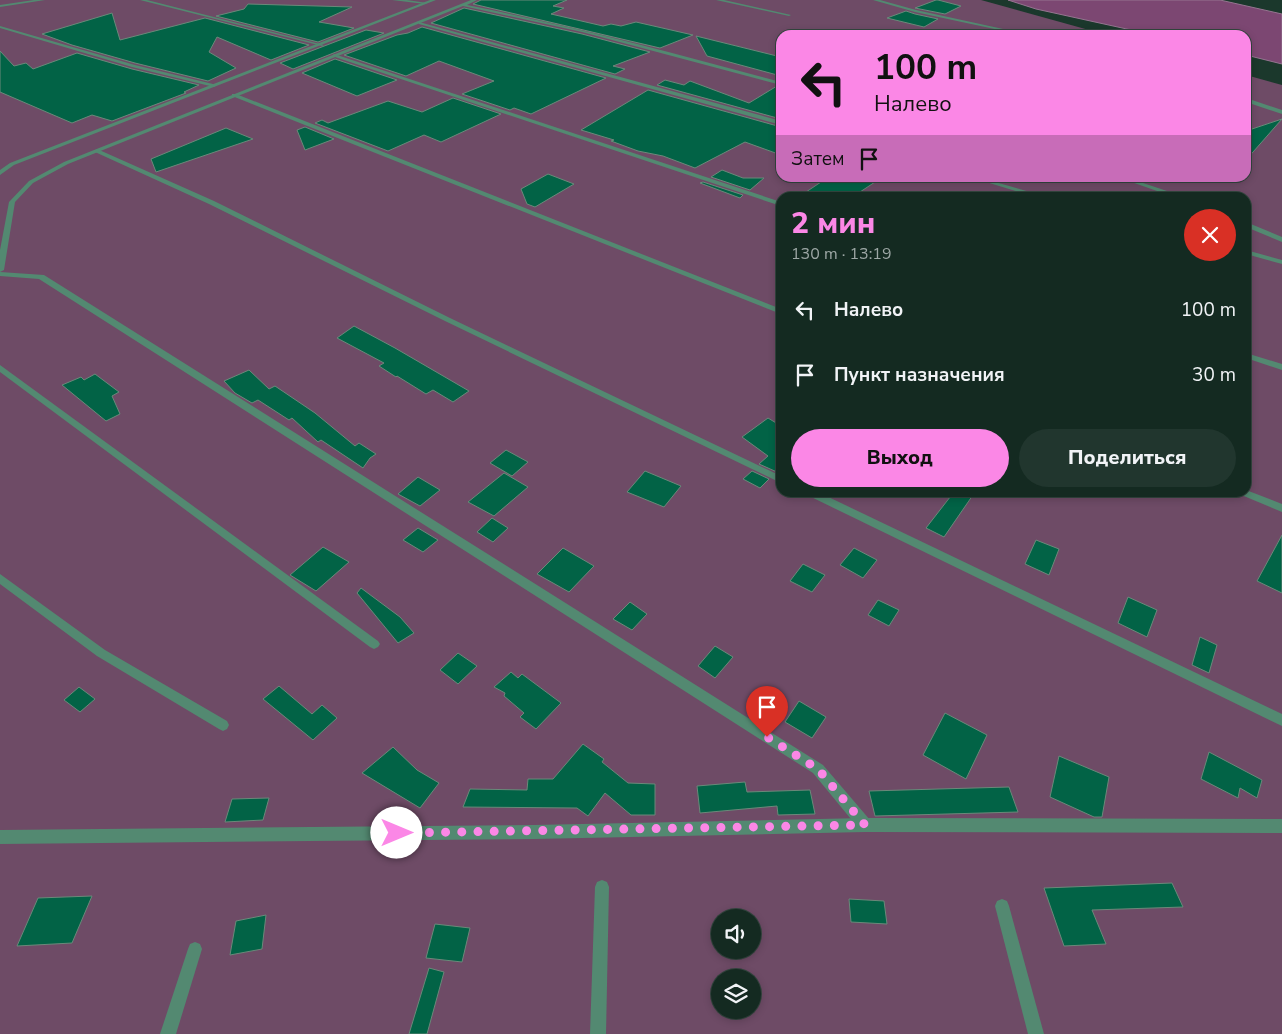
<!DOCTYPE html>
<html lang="ru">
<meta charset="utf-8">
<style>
body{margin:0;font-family:"Nunito Sans",sans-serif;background:#21362e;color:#f1f3f6;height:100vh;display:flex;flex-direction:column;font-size:19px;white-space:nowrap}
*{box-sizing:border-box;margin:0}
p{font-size:16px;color:#9da7a5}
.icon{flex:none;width:28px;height:28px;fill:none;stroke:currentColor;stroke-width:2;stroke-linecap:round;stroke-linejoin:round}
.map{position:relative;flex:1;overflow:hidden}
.drawer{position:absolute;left:776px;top:192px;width:475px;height:305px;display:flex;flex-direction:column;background:#142a21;border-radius:15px;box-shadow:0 2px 8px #0003,0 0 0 1px #33463f}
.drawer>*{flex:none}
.top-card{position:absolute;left:776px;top:30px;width:475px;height:152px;border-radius:15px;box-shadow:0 2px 8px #0003,0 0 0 1px #33463f;background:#fb87e6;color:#111;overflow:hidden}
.controls{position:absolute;left:711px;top:909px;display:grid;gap:10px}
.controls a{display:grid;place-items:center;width:50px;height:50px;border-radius:50%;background:#142a21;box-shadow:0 2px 8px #0003,0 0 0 1px #33463f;font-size:25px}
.pin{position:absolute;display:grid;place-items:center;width:42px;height:42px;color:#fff;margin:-51px -21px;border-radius:50% 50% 50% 0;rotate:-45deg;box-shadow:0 0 5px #0007}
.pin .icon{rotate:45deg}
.me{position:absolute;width:55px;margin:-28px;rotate:90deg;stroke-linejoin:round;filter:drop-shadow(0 0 4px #0008)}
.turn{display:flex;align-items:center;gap:18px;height:105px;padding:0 15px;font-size:22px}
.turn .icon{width:65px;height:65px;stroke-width:2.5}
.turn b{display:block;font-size:35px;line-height:42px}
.then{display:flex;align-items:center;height:48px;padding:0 15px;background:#0003;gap:10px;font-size:19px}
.round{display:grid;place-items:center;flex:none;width:52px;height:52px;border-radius:26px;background:#21362e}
.summary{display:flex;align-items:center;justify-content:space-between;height:85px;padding:0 15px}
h1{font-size:30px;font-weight:800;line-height:38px;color:#fb87e6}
.button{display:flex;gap:10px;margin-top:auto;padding:10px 15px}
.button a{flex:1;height:58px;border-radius:30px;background:#fb87e6;color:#111;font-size:20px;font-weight:800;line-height:58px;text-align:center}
.button a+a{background:#21362e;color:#f1f3f6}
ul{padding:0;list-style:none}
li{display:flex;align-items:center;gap:15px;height:65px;padding:0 15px}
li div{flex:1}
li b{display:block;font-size:19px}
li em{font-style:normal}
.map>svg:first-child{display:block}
.green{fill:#6e4b66;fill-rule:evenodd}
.water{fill:#7c4772;stroke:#957590}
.building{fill:#026346;stroke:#6a897a}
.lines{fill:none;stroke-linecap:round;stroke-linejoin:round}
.lane{fill:#538971;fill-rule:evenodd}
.street{fill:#538971;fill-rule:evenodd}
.route{stroke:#fb87e6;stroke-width:9;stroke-dasharray:0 16.2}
</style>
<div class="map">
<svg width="1282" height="1034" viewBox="0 0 1282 1034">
<rect width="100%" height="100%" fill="#1b382c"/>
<path class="green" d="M0 0H981L1107 35H781V178H1246V75L1282 85V1034H0ZM781 198H1246V492H781ZM720 918H752V950H720ZM720 978H752V1010H720Z"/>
<path class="water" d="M1008 0H1220L1282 14V64L1246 55V35H1154L1036 9Z"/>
<g class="building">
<path d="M481 0H567L553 6 564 8 551 14 603 26 611 24 621 26 636 22 693 35 660 48 473 4Z"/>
<path d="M936 0H938L961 6 945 14 915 8Z"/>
<path d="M248 4 352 7 319 22 354 28 318 42 216 16 244 9Z"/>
<path d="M464 8 582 34 650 52 613 66 625 69 615 74 431 23Z"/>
<path d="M906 11 915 14 938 19 924 27 887 18Z"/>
<path d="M112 13 120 40 205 18 309 45 271 60 217 37 209 52 236 68 208 81 135 63 72 45 42 34Z"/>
<path d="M422 27 606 78 531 114 514 108 510 110 462 94 494 81 439 61 406 76 344 55 397 35 408 33Z"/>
<path d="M366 30 384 33 293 69 280 63Z"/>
<path d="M696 36 781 57V76L707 56Z"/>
<path d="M0 51 14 66 26 63 33 69 77 53 132 69 199 85 184 92 186 93 112 121 92 115 72 123 0 92Z"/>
<path d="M335 59 397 80 357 96 302 73Z"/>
<path d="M665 80 684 85 690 81 749 103 777 86 781 87V119L657 85Z"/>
<path d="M648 90 781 127V155L745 142 695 168 663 156 638 151 611 141 614 140 581 130Z"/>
<path d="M453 98 501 114 441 142 424 135 388 151 315 123 322 120 328 123 388 101 422 112Z"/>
<path d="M1282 119 1246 160V131Z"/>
<path d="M305 127 334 139 305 150 297 130Z"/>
<path d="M226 128 253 139 156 172 151 159Z"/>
<path d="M722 170 743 178H764L750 190 711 177Z"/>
<path d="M548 174 574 184 535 207 527 204 521 189Z"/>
<path d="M827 178H881L851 198H797Z"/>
<path d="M703 182 743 195 740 198 700 183Z"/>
<path d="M354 326 395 348 469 391 453 402 433 390 426 394 397 376 396 377 379 366 384 363 337 338Z"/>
<path d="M249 370 269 389 275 386 315 413 355 446 359 443 376 454 370 458 363 468 321 440 318 442 292 418 289 420 258 400 252 403 235 393 224 381Z"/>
<path d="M95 374 119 392 112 396 120 414 106 421 62 385 81 377 84 380Z"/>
<path d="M768 418 781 426V467L777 472 759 464 768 456 742 437Z"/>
<path d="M506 450 528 462 512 476 490 463Z"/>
<path d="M645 471 681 486 664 507 627 492Z"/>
<path d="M752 471 769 479 760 488 743 479Z"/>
<path d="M504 473 528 487 494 516 468 502Z"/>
<path d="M418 477 440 490 420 506 398 494Z"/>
<path d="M954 492H975L944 537 926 528Z"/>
<path d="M492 518 508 528 493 542 477 532Z"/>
<path d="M418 528 438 540 423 552 403 540Z"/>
<path d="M1282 535V593L1257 581Z"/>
<path d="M1036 540 1059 549 1049 575 1025 564Z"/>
<path d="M323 547 349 562 316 591 290 575Z"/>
<path d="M563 548 594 566 569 592 537 574Z"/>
<path d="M854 548 877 560 863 578 840 565Z"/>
<path d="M803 564 825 575 812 592 790 581Z"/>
<path d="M361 588 400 617 414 633 398 643 357 593Z"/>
<path d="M1128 597 1157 610 1147 637 1118 623Z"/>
<path d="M878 600 899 610 889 626 868 615Z"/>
<path d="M630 602 647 614 632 630 613 619Z"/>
<path d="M1200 637 1217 645 1209 673 1192 665Z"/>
<path d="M715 646 733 657 715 678 698 666Z"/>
<path d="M458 653 477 666 458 684 440 670Z"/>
<path d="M511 672 518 678 522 674 561 703 536 729 520 717 524 713 504 696 505 693 494 687Z"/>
<path d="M279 686 312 714 322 705 337 718 313 740 263 699Z"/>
<path d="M79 687 95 699 80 712 64 700Z"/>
<path d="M799 701 826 717 812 738 785 722Z"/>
<path d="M945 713 987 735 966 779 923 755Z"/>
<path d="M583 744 604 759 602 762 628 783 655 784V815H631L605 793 588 816 577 808 463 807 470 789 527 790 528 779H553Z"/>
<path d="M393 747 417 770 439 783 420 808 362 773Z"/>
<path d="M1209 752 1262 780 1257 798 1240 788 1238 798 1201 779Z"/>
<path d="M1059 756 1109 777 1102 817H1094L1050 797Z"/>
<path d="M745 782 747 792 810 790 815 814 778 815 777 806 700 813 697 786Z"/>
<path d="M1009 787 1018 812 875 816 869 791Z"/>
<path d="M269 798 263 820 225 822 232 799Z"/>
<path d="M1172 883 1183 907 1092 910 1106 944 1064 946 1044 888Z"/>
<path d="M92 896 72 943 17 946 38 898Z"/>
<path d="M849 899 884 901 887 924 851 922Z"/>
<path d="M266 915 262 949 230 955 236 921Z"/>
<path d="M435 924 470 928 462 962 426 958Z"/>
<path d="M429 968 444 972 427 1034H409Z"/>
</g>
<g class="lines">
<g class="lane">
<path d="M34 0H45L0 7V5Z"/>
<path d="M140 0H147L324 45 322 46Z"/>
<path d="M392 0H407L427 3 425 4Z"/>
<path d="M716 0H724L791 15 789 16Z"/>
<path d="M873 0H880L916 10 1031 35H1023L915 12Z"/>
<path d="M419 22 781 121V125L419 24Z"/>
<path d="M0 26 135 65 217 85 214 87 132 67 0 28Z"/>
<path d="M334 54 781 202V206L332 56Z"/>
<path d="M232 94H236L781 309V314L232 96Z"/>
<path d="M1246 98 1282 110V114L1246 102Z"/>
<path d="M97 149 214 201 450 318 781 476V483L445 321 209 204 95 152 94 151Z"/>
<path d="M973 178H981L1051 198H1039Z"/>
<path d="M1246 250 1282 260V264L1246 254Z"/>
<path d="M0 272 44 275 823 765 870 820 872 825 870 830 865 832 860 830 813 773 39 279 0 276Z"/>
<path d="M1246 353 1282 364V370L1246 358Z"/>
<path d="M0 365 378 641 380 644 378 647 374 649 370 647 0 372Z"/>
<path d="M1246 490 1282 504V512L1239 494 1237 492H1246Z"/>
<path d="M803 492H818L1282 714V726L805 494Z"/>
<path d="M602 880 607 882 609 887 606 1034H590L595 887 597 882Z"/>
<path d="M1002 899 1007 901 1009 906 1044 1034H1028L995 906 997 901Z"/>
<path d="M195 942 200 944 202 949 176 1034H160L188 949 190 944Z"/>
</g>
<g class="street">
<path d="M430 0H436L14 165 0 175V170L10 163Z"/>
<path d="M471 0H477L467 5C573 26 677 54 781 82V85L582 32 463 6 68 164 33 183 15 202 4 270 0 272V250L9 202 29 181 64 162Z"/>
<path d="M1120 178H1128L1188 198H1177Z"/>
<path d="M1246 222 1282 237V242L1246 227Z"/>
<path d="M0 574 105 650 227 721 229 725 227 729 223 731 219 729 97 656 0 584Z"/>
<path d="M865 818 1282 819V833L865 832 534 839 0 844V830L534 825Z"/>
</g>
</g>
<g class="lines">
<path class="route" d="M397 833 865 825 818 769 767 737"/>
</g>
</svg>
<div class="controls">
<a><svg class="icon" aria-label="sound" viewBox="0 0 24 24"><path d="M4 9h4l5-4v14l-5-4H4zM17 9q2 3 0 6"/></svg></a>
<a><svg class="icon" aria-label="layers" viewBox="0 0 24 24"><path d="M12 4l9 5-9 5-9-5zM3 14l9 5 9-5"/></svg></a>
</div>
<div class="pin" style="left:767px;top:737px;background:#d93025"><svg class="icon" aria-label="arrive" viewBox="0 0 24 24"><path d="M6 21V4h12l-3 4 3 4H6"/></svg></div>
<svg class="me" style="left:397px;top:833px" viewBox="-20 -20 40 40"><circle r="19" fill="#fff"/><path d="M0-13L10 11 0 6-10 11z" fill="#fb87e6"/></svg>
<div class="top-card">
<div class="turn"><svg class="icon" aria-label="left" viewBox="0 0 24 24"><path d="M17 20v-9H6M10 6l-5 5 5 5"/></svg><div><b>100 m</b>Налево</div></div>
<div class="then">Затем<svg class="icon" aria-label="arrive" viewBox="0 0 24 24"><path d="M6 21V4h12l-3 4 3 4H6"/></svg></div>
</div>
<section class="drawer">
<div class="summary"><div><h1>2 мин</h1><p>130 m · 13:19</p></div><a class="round" style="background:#d93025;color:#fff"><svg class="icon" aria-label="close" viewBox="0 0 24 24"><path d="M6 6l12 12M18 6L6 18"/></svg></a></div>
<ul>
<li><svg class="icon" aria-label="left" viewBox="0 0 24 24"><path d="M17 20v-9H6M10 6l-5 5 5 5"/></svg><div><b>Налево</b></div><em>100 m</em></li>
<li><svg class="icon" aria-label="arrive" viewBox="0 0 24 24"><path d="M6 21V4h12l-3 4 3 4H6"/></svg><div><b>Пункт назначения</b></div><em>30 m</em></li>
</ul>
<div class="button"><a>Выход</a><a>Поделиться</a></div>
</section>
</div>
